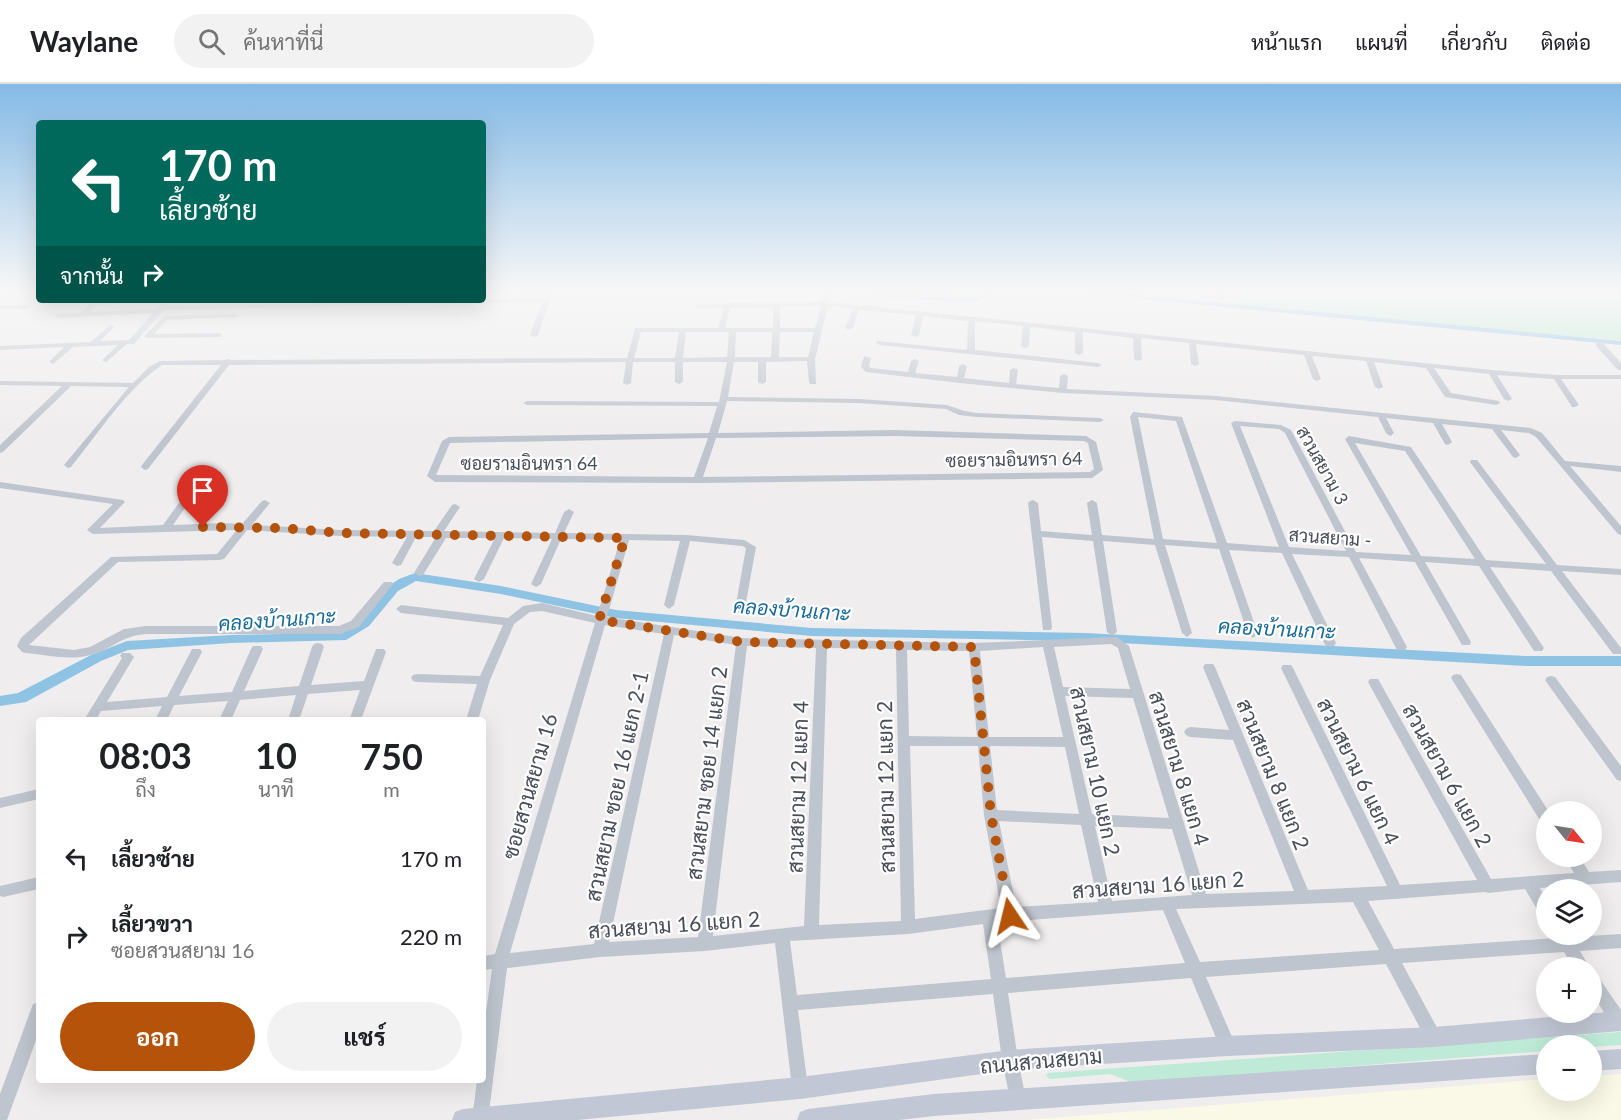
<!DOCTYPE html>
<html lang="th">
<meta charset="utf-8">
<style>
body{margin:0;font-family:Lato,Sarabun,sans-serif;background:#f2f2f2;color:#202124;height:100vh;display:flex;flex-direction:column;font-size:22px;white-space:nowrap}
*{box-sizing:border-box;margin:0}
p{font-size:20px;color:#757577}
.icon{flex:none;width:33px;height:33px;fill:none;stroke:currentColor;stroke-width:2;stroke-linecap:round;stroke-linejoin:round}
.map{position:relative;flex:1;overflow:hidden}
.drawer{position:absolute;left:36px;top:633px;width:450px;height:366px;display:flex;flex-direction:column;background:#fff;border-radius:6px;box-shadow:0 6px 24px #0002}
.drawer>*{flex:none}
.guide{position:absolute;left:36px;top:36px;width:450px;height:183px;border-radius:6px;box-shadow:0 6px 24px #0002;background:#00695c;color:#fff;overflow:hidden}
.needle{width:39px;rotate:120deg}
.controls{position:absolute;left:1536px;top:717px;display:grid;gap:12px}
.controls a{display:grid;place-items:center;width:66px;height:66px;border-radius:50%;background:#fff;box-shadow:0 6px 24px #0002;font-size:30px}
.pin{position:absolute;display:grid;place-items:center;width:51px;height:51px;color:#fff;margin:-62px -26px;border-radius:50% 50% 50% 0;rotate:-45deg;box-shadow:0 0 6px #0007}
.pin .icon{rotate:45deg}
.me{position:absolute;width:66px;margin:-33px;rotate:350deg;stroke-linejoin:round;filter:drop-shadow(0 0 4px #0008)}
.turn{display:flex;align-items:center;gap:21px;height:126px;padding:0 24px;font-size:27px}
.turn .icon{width:78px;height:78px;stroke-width:2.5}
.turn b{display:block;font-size:42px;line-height:51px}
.then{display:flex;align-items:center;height:57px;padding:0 24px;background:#0003;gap:12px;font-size:22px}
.eta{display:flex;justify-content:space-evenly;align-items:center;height:102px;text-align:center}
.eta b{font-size:36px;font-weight:700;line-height:42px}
.cta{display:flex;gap:12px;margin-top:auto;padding:12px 24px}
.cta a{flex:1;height:69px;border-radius:36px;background:#b45309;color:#fff;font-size:24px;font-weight:700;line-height:69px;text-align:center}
.cta a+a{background:#f2f2f2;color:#202124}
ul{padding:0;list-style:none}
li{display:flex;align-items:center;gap:18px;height:78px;padding:0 24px}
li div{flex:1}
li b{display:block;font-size:22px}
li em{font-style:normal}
header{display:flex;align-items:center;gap:36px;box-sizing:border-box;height:84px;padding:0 30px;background:#fff;border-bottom:2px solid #e0e0e0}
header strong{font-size:28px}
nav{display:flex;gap:33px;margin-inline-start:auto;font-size:21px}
.search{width:420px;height:54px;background:#f2f2f2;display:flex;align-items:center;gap:15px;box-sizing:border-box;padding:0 21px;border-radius:33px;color:#757577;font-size:22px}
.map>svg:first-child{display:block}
.commercial{fill:#faf8e6}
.green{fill:#beead7}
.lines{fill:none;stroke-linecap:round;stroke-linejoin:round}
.canal{fill:#8ec3e4;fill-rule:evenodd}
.street{fill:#bfc5ce;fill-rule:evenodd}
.secondary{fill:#c1c7d4;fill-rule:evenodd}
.route{stroke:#b45309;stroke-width:10;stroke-dasharray:0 18}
.labels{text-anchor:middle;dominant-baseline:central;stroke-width:4.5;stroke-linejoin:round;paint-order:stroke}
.street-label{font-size:18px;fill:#474d59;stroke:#fff}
.water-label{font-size:20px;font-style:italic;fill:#17699b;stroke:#fff}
.near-street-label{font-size:21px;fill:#474d59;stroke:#fff}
</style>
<header>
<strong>Waylane</strong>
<div class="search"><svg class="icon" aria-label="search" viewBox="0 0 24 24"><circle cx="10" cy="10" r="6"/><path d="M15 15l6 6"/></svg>ค้นหาที่นี่</div>
<nav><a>หน้าแรก</a><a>แผนที่</a><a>เกี่ยวกับ</a><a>ติดต่อ</a></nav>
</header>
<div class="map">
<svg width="1621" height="1036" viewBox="0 0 1621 1036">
<rect width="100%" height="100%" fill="#efeded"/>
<path class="commercial" d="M1621 990V1036H1025L1546 995V1006H1592V992Z"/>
<g class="green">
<path d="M1239 207H1323L1381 212 1378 207H1621V256L1490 246 1241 221Z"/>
<path d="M1621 948V961L1592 963V962H1546V967L1133 999 1110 990 1050 995 1046 992 1048 989Z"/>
</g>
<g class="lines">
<g class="canal">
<path d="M867 207H878L884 210 973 214 990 207H1002L974 218 883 214Z"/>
<path d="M1072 207H1102L1621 257V261L1076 209Z"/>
<path d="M415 489 501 502 616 526 812 544 1085 549 1526 572H1621V582H1526L1085 557 812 552 616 534 501 510 416 497 398 507 369 542 346 556 231 559 128 566 101 577 26 618 0 622V612L18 609 91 571 127 557 231 551 340 549 360 536 389 502 399 495Z"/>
</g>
<g class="street">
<path d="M519 207H570L567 209 520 211 517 209Z"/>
<path d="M825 207H831L829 218 1492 286 1556 291H1621V295H1561L1579 321 1575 323H1572L1554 295 1497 291 1512 315 1508 317 1504 315 1489 290 1434 284 1451 309 1499 317 1500 319 1496 321 1445 313 1426 284 1374 278 1383 303 1379 305 1375 303 1366 277 1312 272 1321 295 1317 297 1313 295 1304 271 1196 260 1199 280 1195 282 1191 280 1189 259 1141 254 1142 275 1138 277 1134 275 1133 254 1083 248V269L1079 271 1075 269V248L1030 243 1029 262 1025 264 1021 262 1023 242 975 237V266L1098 279 1102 281 1098 283 880 261 876 259 877 257 967 266 968 237 923 232 919 251 915 253 911 251 916 231 859 226 853 244 849 246 845 244 853 225 828 222 815 275 816 300H810L809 298 807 277 766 278V298L762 300 758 298V278H734L728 313 859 315 947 321 964 327 977 329 1100 334 1104 336 1100 338 977 333 959 331 946 325 859 319 727 317 718 349 895 346 1086 352 1096 358 1103 386 1092 394 698 399 435 398 427 392 442 357 449 353 709 349 717 322 527 321 523 319 527 317 719 318 727 278H683V298L679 300 675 298V278H633L631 299 627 301 623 299 626 278 229 281 148 385 145 386 141 383 142 381 221 281H162C128 303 97 351 71 383L68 384 64 381 129 303 71 302 3 368 0 369V361L62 302 0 301V297L133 299 149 283 160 277 225 276 228 275 231 276 627 274 635 244H718L724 224H697L695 223V221L725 220 728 218 731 219 822 218ZM821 222 815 244H780V223ZM773 223V244H725L730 224ZM641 248H679L675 274H634ZM686 248H729L727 273 683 274ZM736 248H772L771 273H735ZM780 248H814L808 273H779ZM895 352 1084 357 1088 359 1094 385 1090 388 703 393 716 354ZM708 354 694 393 436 391 450 359Z"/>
<path d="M883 207H955V209L947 212 886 209Z"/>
<path d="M1173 207H1179V210L1174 211Z"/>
<path d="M1217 207H1223L1224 216H1220Z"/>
<path d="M1351 207H1358L1359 209 1356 211Z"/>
<path d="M548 210 551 212 538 251 534 253 530 251 542 218 164 226 134 260H127L106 278 102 276 118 261 73 263 53 280 49 278 64 263 0 266V262L91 258 110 241 114 243 100 257 129 256 153 229 58 234 55 232 58 230 81 229 95 216H102L90 228 157 225 167 216 170 218 167 222 544 214Z"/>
<path d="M0 221H28L31 223 28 225H0Z"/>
<path d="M235 230 237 231V233L167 236 154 250 221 249V253H218L148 254 144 252 165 232Z"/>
<path d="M1596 258H1602L1621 279V286H1618L1596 262Z"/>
<path d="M864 272 871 274 869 282 871 284 908 288 911 277 915 275 919 277 915 289 957 293 959 282 963 280 967 282 964 294 1009 299 1010 286 1014 284 1018 286 1016 300 1059 304 1060 292 1064 290 1068 292 1067 305 1216 312 1531 344 1542 349 1565 377 1621 382V388L1570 382 1621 442V451L1618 450 1536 353 1529 349 1501 346 1520 371 1516 374 1513 373 1492 345 1442 340 1452 358 1448 361 1445 360 1433 339 1386 334 1394 349 1390 352 1386 349 1378 333 1216 316 1063 309 960 299 866 288 861 283Z"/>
<path d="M1133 328 1182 333 1227 459 1279 463 1231 339 1235 337 1281 341 1291 346 1356 468 1411 471 1345 355 1349 352 1411 363 1486 476 1546 480 1470 378 1471 376H1477L1557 481 1621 485V491L1562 487 1621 564V570H1613L1551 487 1490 483 1544 564 1542 567H1534L1479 482 1425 478 1471 558 1470 561H1462L1415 478 1359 474 1407 563 1405 566H1397L1349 473 1292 470 1336 559 1334 562H1326L1324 559 1282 469 1229 466 1258 550 1253 554 1248 550 1219 465 1165 461 1192 549 1187 553 1182 549 1155 461 1103 457 1117 548 1112 552 1107 548 1093 457 1042 453 1052 543 1051 546H1043L1028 419 1030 417 1033 416 1038 419 1041 447 1092 451 1087 419 1092 416 1097 419 1102 451 1154 455 1130 333ZM1138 333 1176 337 1217 459 1163 455ZM1240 342 1279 345 1285 349 1346 467 1289 463ZM1355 359 1405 367 1475 475 1421 472Z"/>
<path d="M0 398 123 416 125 418 123 420 100 444 163 441 181 416 184 415 189 418 173 441 223 439 242 440 262 417 265 416 270 419 252 441 340 446 434 447 452 421 455 420 460 423 444 447 555 449 564 428 569 425 574 428 564 449 686 451 744 456 756 463 744 529 740 530 735 526 746 464 742 462 690 457 674 521 669 525 664 521 680 457 629 456 607 533 742 554 974 559 1117 553 1129 562 1206 810 1294 807 1233 656 1190 653 1186 651 1184 648 1186 645 1190 643 1229 646 1203 583 1205 580H1213L1215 583 1308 806 1387 802 1281 584 1283 581H1291L1293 584 1400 801 1477 796 1368 598 1370 595H1378L1491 795 1574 789 1564 772H1579L1589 788 1621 786V798L1540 804 1546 815V834L1541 832 1525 805 1488 809 1485 808 1368 817 1394 865 1556 854 1554 850H1570L1572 853 1621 850V864L1580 867 1590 884H1574L1564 868 1402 879 1442 953 1440 959 1434 961 1428 959 1386 880 1206 893 1236 962 1234 968 1228 970 1222 968 1191 894 1008 909 1018 976 1026 1015 1024 1021 1018 1023 1012 1021 1010 1015 1002 976 993 910 798 926 808 1004 806 1010 800 1012 794 1010 792 1004 775 859 705 867 600 873 507 884 488 1036H472L477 996H483V950L492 885 483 886V872L495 870 595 539 542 527 530 528 514 540 490 596 478 636H466L477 600 417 598 413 597 411 594 413 591 417 590 480 592 503 541 401 529 396 525 401 521 508 534 523 522 542 519 597 532 620 456 561 455 541 500 536 503 531 500 552 455 504 454 484 495 479 498 474 495 495 454H446L423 491 419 492 414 489 436 453H416L401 481 397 482 392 479 407 453 340 452 247 446 224 475 220 476 118 478 29 561 74 566 90 563 124 545 146 542H339L351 537 384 498H392L393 500 359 543 340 550H146C123 552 117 561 97 569 75 578 49 571 26 569L22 568 17 562 21 554 111 473 217 470 237 446 93 450 87 446 113 420 0 404ZM605 541 664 550 594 860 510 869ZM674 551 736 561 698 853 609 858ZM1111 560 1118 564 1130 605 1063 603 1054 563ZM747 562 816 564 804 842 713 852ZM1043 563 1063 653H989L980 567ZM827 564 896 565 901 837 819 841ZM907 566 969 567 977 653 909 652ZM1065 612 1133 614 1169 734 1092 730ZM910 662H978L984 731 1001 824 915 835ZM990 662 1065 663 1079 730 997 726ZM999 737 1081 741 1098 818 1016 823ZM1095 742 1172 745 1192 811 1112 817ZM1353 818 1379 866 1200 878 1176 825ZM1163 826 1185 879 1006 894 997 838 1010 839 1015 837ZM983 840 991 895 797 911 790 857 908 850Z"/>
<path d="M318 559 322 560 324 563 311 601 364 597 376 565H384L386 568 361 636H351L350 634 360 606 308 610 299 636H291L289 633 296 611 240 616 231 636H219L228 617 174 621 167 636H155L162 622 101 627 96 636H84L122 574 120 572 122 569H130L134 573 107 618 167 613 192 565H200L202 568 179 612 232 608 251 565 253 562H261L263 565 244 607 299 602 312 563 314 560Z"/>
<path d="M1457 590 1461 591 1549 728H1546V739L1541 738 1453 597 1451 594 1453 591Z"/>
<path d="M1551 592 1555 593 1621 682V697L1617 696 1547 599 1545 596 1547 593Z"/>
<path d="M39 705V715L0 724V714Z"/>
<path d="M39 793V805L3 813 0 812V802Z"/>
<path d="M1592 889 1597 891 1621 926V944L1613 943 1592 909Z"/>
<path d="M39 918V948L7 1036H0V1010L33 920Z"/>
</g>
<g class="secondary">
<path d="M1621 927V947L1434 963 1228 972 1010 986 800 1015 577 1036H452L455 1028 463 1025 800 993 1010 966 1228 952 1434 943Z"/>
<path d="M1621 965V985L1592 987V967Z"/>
<path d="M1546 970V990L934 1032 899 1036H797L800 1028 808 1025 934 1010Z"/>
</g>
</g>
<linearGradient id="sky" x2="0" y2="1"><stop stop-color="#84bae6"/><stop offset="0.59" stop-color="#f8f7f7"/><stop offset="1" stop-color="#f8f7f7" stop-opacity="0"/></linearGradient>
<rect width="1621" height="352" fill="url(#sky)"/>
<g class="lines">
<path class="route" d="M203 443 282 444 340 449 625 454 599 536 742 558 974 563 991 731 1010 832"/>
</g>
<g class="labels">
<g class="street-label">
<text transform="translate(1014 375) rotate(-1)">ซอยรามอินทรา 64</text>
<text x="529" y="379">ซอยรามอินทรา 64</text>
<text transform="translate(1323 381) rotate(61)">สวนสยาม 3</text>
<text transform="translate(1330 453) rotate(4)">สวนสยาม -</text>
</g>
<g class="water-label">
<text transform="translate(792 525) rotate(4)">คลองบ้านเกาะ</text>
<text transform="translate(277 535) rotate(-4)">คลองบ้านเกาะ</text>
<text transform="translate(1277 544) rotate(3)">คลองบ้านเกาะ</text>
</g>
<g class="near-street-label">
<text transform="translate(1180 684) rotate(73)">สวนสยาม 8 แยก 4</text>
<text transform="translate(1096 687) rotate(78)">สวนสยาม 10 แยก 2</text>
<text transform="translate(1359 687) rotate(64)">สวนสยาม 6 แยก 4</text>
<text transform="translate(706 689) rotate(-83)">สวนสยาม ซอย 14 แยก 2</text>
<text transform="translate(1274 690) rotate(68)">สวนสยาม 8 แยก 2</text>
<text transform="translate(1448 691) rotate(61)">สวนสยาม 6 แยก 2</text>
<text transform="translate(529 702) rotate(-74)">ซอยสวนสยาม 16</text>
<text transform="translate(616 702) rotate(-78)">สวนสยาม ซอย 16 แยก 2-1</text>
<text transform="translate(797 703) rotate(-88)">สวนสยาม 12 แยก 4</text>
<text transform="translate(885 703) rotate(-91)">สวนสยาม 12 แยก 2</text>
<text transform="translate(1158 800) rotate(-4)">สวนสยาม 16 แยก 2</text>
<text transform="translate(674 840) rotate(-4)">สวนสยาม 16 แยก 2</text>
<text transform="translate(1041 976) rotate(-5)">ถนนสวนสยาม</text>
</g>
</g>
</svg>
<div class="controls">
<a><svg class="needle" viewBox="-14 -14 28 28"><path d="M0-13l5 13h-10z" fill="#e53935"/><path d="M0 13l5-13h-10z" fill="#757577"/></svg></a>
<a><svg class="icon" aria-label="layers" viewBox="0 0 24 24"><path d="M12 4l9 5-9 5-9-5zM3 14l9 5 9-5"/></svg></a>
<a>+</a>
<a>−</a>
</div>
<div class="pin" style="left:203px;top:443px;background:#d93025"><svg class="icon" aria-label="arrive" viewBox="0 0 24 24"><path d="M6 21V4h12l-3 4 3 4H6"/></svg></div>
<svg class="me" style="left:1010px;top:832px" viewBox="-20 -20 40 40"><path d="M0-17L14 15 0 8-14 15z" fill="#b45309" stroke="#fff" stroke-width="4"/></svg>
<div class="guide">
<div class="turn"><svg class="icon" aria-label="left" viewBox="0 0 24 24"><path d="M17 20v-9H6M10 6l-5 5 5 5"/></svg><div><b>170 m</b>เลี้ยวซ้าย</div></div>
<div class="then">จากนั้น<svg class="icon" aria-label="right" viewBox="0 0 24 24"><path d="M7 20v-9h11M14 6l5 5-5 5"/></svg></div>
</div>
<section class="drawer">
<div class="eta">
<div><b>08:03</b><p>ถึง</p></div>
<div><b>10</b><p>นาที</p></div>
<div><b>750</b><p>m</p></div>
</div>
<ul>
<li><svg class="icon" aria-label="left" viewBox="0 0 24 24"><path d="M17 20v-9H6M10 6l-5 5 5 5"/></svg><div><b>เลี้ยวซ้าย</b></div><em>170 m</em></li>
<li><svg class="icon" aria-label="right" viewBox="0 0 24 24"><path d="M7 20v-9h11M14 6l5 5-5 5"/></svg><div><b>เลี้ยวขวา</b><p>ซอยสวนสยาม 16</p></div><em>220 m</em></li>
</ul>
<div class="cta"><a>ออก</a><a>แชร์</a></div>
</section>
</div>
